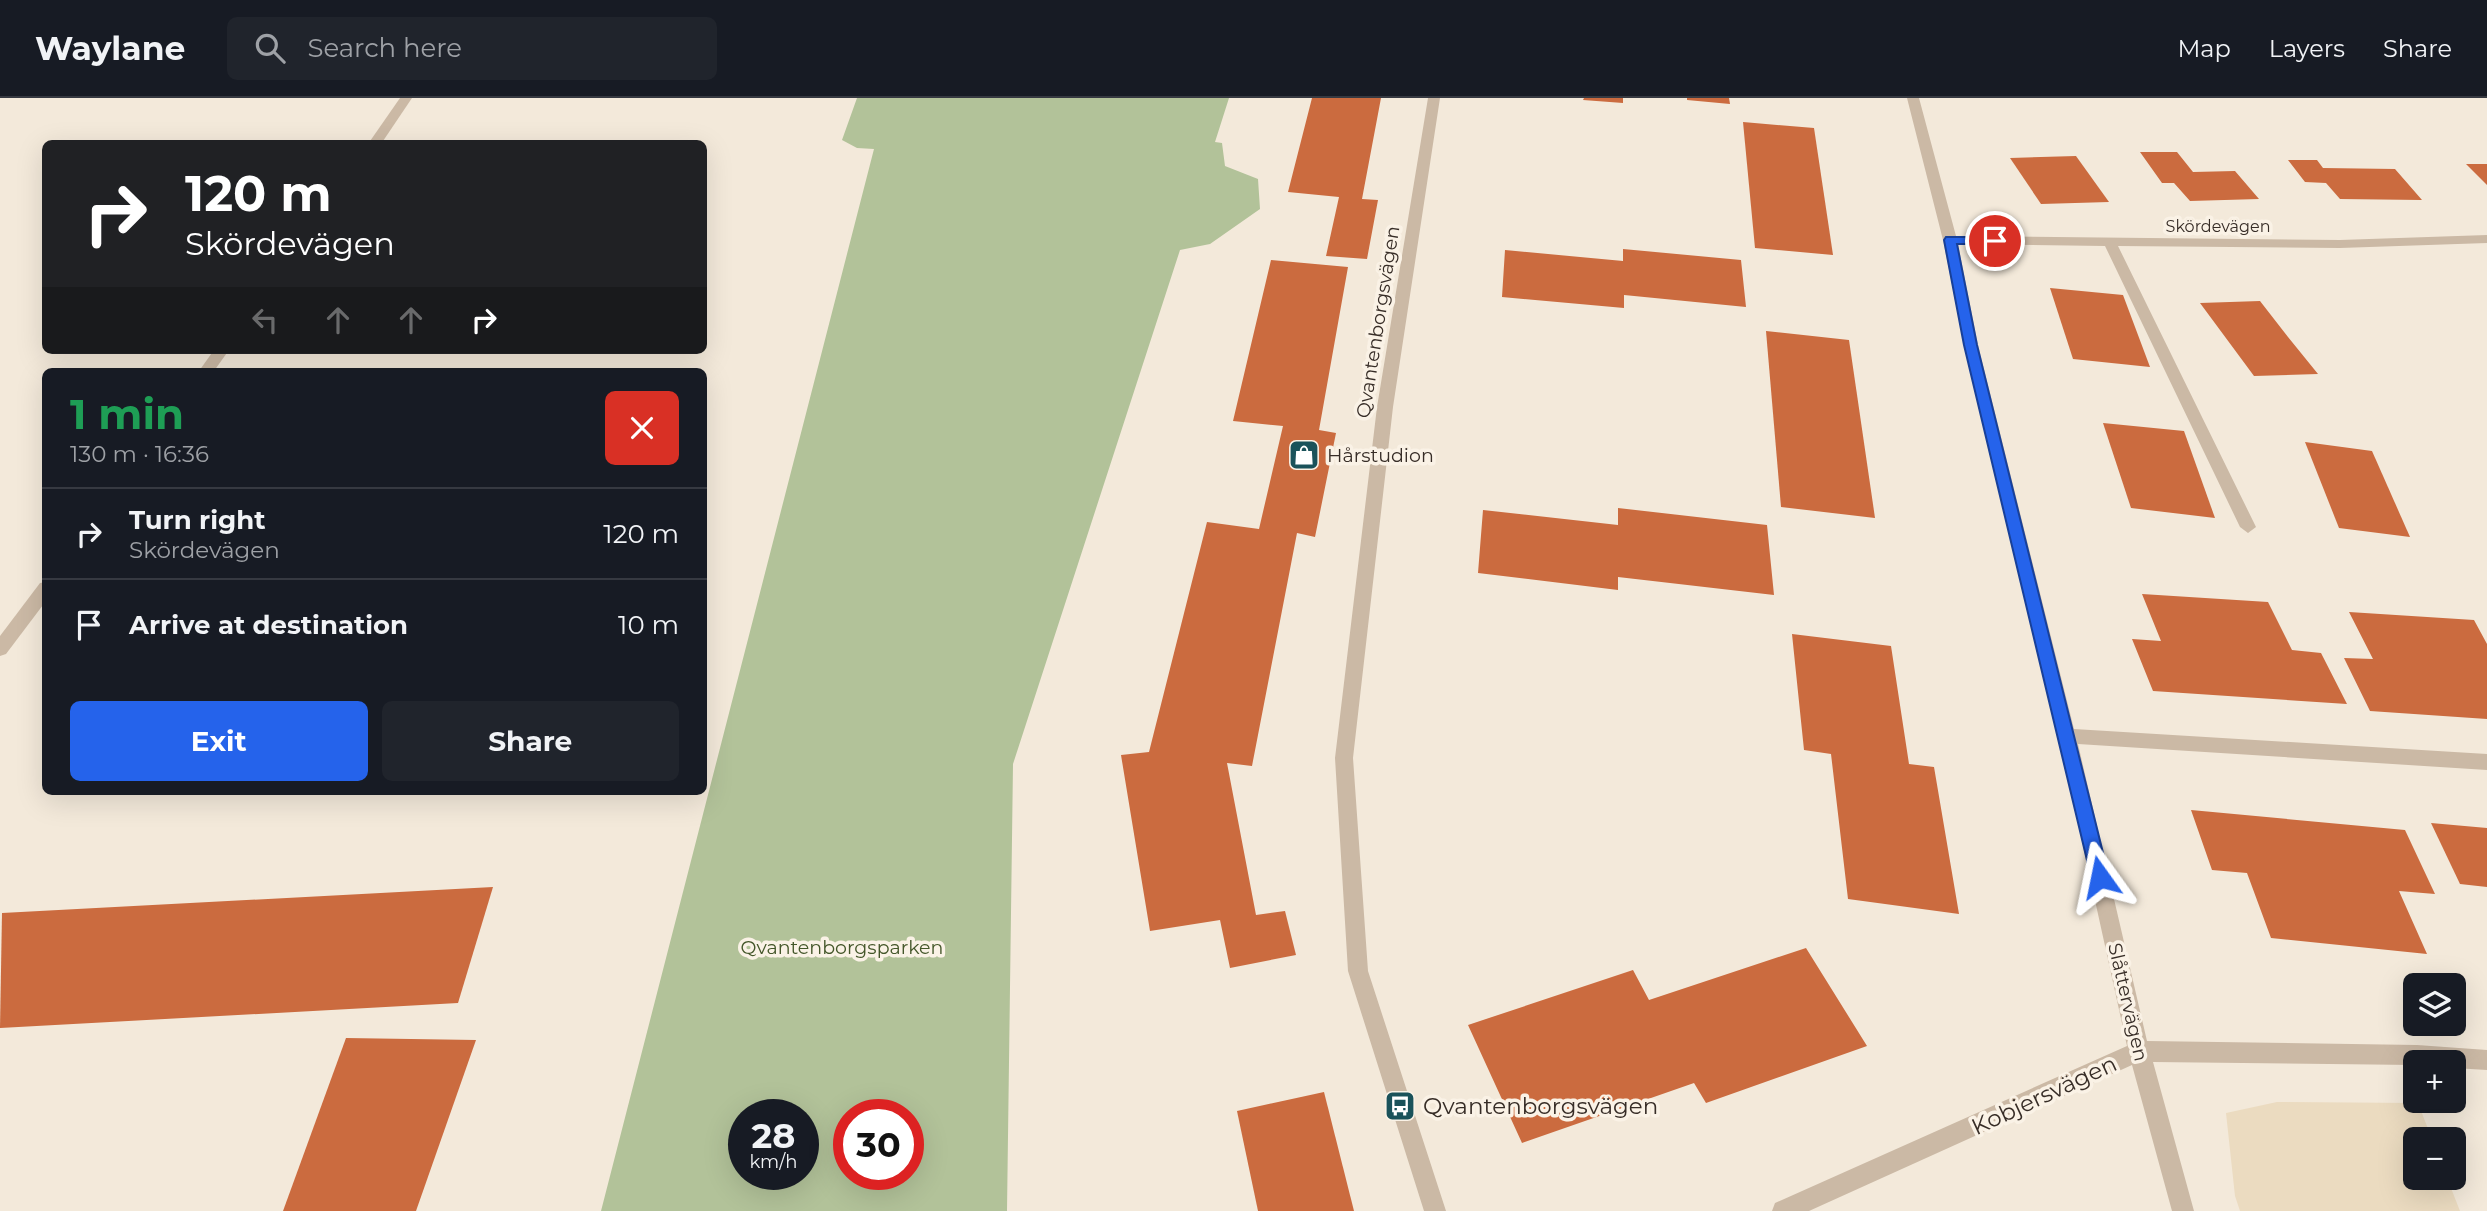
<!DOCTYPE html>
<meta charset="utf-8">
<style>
body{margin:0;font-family:Montserrat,sans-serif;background:#20242c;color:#f1f3f6;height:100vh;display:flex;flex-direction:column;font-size:26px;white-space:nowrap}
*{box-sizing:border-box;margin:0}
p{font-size:23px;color:#9ea1a6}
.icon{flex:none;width:38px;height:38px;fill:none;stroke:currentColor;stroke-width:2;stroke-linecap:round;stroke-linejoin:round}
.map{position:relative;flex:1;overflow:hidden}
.sheet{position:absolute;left:42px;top:270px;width:665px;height:427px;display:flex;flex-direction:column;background:#171b24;border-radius:10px;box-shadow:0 7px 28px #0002}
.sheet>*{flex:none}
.banner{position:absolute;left:42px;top:42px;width:665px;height:214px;border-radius:10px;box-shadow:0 7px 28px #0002;background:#202124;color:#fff;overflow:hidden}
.controls{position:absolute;left:2403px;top:875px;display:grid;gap:14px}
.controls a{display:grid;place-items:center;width:63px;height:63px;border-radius:10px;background:#171b24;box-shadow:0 7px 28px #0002;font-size:35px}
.speed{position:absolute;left:728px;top:1001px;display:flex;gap:14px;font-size:35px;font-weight:700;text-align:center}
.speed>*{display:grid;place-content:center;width:91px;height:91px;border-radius:50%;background:#171b24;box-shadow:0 7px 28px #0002;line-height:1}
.speed small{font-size:18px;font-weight:400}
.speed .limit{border:10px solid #d22;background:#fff;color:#111}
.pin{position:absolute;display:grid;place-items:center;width:60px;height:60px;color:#fff;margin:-30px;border:4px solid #fff;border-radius:50%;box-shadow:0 2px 7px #0007}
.me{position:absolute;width:77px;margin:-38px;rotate:348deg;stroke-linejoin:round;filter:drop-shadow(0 0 5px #0008)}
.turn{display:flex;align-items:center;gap:24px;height:147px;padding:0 28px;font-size:32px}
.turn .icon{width:91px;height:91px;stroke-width:2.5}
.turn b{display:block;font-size:49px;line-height:60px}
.lanes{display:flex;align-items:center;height:66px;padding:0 28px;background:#0003;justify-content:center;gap:35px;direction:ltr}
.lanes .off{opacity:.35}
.round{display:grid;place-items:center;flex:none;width:74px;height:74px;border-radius:10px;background:#20242c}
.overview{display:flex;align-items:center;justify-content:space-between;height:119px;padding:0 28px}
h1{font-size:42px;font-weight:700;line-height:52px;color:#1e9e55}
.primary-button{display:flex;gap:14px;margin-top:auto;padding:14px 28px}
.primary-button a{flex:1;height:80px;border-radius:10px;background:#2563eb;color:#fff;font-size:28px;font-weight:700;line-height:80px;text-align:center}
.primary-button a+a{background:#20242c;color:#f1f3f6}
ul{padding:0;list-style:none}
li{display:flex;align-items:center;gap:21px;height:91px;padding:0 28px;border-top:2px solid #363941}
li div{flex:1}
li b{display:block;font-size:26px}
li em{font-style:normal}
header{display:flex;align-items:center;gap:42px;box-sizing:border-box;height:98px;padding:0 35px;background:#171b24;border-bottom:2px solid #363941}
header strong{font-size:33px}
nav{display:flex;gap:38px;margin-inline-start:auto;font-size:24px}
.search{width:490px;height:63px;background:#20242c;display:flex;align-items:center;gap:18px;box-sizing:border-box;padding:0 24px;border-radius:10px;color:#9ea1a6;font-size:26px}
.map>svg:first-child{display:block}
.green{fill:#b2c299;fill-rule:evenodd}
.plaza{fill:#ebdbc0}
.building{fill:#cb6b3f}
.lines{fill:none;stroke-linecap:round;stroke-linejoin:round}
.minor{fill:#cbb9a5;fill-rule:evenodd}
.route{fill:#2563eb;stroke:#184099;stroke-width:2}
.labels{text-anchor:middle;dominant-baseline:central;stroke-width:7;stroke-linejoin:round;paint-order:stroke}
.far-street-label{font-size:16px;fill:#372d27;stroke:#faf2e6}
.street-label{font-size:19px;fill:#372d27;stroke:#faf2e6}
.poi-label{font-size:19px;fill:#372d27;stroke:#faf2e6;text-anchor:start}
.park-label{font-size:19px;fill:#435629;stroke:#faf2e6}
.near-street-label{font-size:23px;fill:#372d27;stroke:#faf2e6}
.near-poi-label{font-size:23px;fill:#372d27;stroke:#faf2e6;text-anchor:start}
</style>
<header>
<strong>Waylane</strong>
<div class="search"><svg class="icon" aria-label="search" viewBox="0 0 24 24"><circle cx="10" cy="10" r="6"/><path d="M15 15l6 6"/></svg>Search here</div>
<nav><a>Map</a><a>Layers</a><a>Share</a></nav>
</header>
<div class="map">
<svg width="2487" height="1113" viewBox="0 0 2487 1113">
<rect width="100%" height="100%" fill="#f3e9da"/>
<path class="green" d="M857 0H1229L1215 44 1222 45 1225 68 1258 81 1260 111 1210 146 1180 152 1013 666 1007 1113H601L874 51 857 50 842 42ZM744 1017H803V1076H744ZM849 1017H908V1076H849Z"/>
<path class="plaza" d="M2277 1004 2418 1005 2432 1041H2415V1080H2447L2460 1113H2240L2235 1098 2226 1015Z"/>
<g class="building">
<path d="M1312 0H1381L1362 101 1378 102 1367 161 1326 158 1339 99 1288 94Z"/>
<path d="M1584 0H1623V5L1583 2Z"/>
<path d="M1687 0H1729L1730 6 1687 2Z"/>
<path d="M1743 24 1814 30 1833 157 1755 150Z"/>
<path d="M2140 54H2177L2193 74 2235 73 2259 101 2190 103 2174 85H2162Z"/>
<path d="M2076 58 2109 104 2041 106 2010 60Z"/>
<path d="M2288 62H2317L2323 70 2395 71 2422 102 2340 101 2326 85 2305 84Z"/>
<path d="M2466 66H2487V87Z"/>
<path d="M1623 151 1741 162 1746 209 1624 197V210L1502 199 1505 152 1623 163Z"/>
<path d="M1271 162 1348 169 1319 332 1336 335 1315 439 1297 435 1252 668 1227 665 1256 817 1285 813 1296 857 1230 870 1220 822 1150 833 1121 657 1149 654 1207 424 1259 431 1283 328 1233 323Z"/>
<path d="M2050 190 2123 197 2150 269 2073 261Z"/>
<path d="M2260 203 2288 239 2318 276 2254 278 2200 205Z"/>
<path d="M1766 233 1849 242 1875 420 1781 409Z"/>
<path d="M2103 325 2184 333 2215 420 2131 410Z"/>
<path d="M2305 344 2372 353 2410 439 2339 430Z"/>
<path d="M1618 410 1767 427 1774 497 1618 479V492L1478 475 1483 412 1618 427Z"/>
<path d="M2142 496 2268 504 2292 552 2321 555 2347 606 2153 593 2132 541 2161 543Z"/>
<path d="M2349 514 2474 522 2487 546V621L2370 613 2344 560 2373 561Z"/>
<path d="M1792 536 1891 548 1909 666 1934 669 1959 816 1848 801 1831 656 1804 652Z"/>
<path d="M2191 712 2405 732 2435 796 2399 793 2427 856 2271 840 2247 775 2212 772Z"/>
<path d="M2431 725 2487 730V789L2460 786Z"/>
<path d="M493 789 458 905 0 930 2 815Z"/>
<path d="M1806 850 1867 948 1706 1005 1694 985 1522 1045 1468 927 1633 872 1649 902Z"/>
<path d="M346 940 476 942 416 1113H283Z"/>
<path d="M1324 994 1354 1113H1258L1237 1013Z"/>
</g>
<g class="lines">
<g class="minor">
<path d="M400 0H412L381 46H368Z"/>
<path d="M1428 0H1440L1393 309 1353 660 1368 873 1446 1113H1424L1348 873 1335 660 1377 309Z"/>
<path d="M1907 0H1919L1956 138 2340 142 2487 137V145L2340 150 2118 148 2256 429 2248 435 2240 429 2105 148 1958 146 1978 247 2074 631 2487 656V672L2078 646 2147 943 2417 947 2487 952V972L2454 970V964H2415V967L2153 964 2194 1113H2172L2132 967 1809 1113H1772L1775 1105 2127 948 2076 716 1964 247 1943 142Z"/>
<path d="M214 252H229L214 273H199Z"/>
<path d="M46 484V503L6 556 0 558V538L40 485Z"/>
</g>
</g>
<path class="route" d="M1946 139H1995L2001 143 1995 146H1957L1977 247 2109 779 2106 785 2100 787 2093 785 2091 779 1964 247 1944 142Z"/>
<defs>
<g id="shop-square" transform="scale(1.575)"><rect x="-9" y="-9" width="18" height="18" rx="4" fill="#1a525a" stroke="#faf2e6"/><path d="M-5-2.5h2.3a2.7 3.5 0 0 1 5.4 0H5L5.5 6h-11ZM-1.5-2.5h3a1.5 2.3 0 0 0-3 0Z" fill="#fff"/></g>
<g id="bus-square" transform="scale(1.575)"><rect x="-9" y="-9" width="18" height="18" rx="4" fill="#1a525a" stroke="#faf2e6"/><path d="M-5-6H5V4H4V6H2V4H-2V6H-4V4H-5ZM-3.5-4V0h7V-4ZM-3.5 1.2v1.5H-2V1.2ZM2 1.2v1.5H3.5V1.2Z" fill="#fff"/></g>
</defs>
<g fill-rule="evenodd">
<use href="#shop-square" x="1304" y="357"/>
<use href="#bus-square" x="1400" y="1008"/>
</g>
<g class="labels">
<g class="far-street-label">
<text x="2218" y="128">Skördevägen</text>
</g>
<g class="street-label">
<text transform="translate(1378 224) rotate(-81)">Qvantenborgsvägen</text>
<text transform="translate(2128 904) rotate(77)">Slåttervägen</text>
</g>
<g class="poi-label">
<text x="1327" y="357">Hårstudion</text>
</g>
<g class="park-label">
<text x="842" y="849">Qvantenborgsparken</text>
</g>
<g class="near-street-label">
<text transform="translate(2044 997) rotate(-25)">Kobjersvägen</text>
</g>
<g class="near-poi-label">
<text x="1423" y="1008">Qvantenborgsvägen</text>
</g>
</g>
</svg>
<div class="controls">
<a><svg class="icon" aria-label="layers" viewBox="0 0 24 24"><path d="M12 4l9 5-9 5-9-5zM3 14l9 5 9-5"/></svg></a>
<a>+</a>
<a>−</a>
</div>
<div class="speed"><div>28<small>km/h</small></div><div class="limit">30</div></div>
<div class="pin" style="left:1995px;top:143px;background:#d93025"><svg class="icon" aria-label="arrive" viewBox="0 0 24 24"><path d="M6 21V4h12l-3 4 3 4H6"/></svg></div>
<svg class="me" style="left:2100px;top:779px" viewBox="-20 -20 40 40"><path d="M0-17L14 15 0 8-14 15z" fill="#2563eb" stroke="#fff" stroke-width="4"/></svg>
<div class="banner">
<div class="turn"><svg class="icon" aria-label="right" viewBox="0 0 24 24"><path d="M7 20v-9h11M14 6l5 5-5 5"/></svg><div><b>120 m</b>Skördevägen</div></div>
<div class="lanes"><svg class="icon off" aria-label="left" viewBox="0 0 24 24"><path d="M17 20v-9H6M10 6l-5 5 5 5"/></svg><svg class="icon off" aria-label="ahead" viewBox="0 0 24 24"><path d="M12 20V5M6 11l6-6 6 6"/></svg><svg class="icon off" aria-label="ahead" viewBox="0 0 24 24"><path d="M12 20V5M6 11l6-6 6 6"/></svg><svg class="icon" aria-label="right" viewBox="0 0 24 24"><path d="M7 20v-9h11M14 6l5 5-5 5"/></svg></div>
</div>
<section class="sheet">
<div class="overview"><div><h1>1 min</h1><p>130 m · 16:36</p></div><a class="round" style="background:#d93025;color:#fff"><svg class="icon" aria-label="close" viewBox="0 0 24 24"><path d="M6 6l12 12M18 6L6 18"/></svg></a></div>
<ul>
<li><svg class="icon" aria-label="right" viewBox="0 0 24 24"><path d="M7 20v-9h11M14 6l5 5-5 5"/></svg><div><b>Turn right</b><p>Skördevägen</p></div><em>120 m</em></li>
<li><svg class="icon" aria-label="arrive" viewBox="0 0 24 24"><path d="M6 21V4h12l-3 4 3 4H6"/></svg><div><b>Arrive at destination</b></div><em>10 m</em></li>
</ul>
<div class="primary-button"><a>Exit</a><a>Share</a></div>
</section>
</div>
